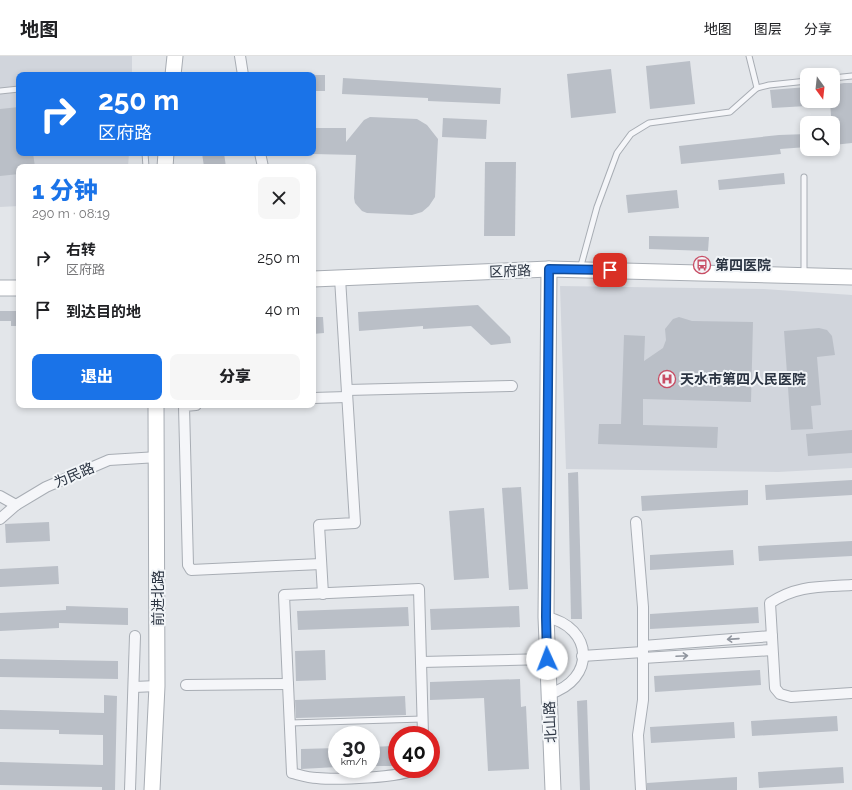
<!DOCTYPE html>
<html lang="zh">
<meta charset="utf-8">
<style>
body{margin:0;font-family:Raleway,"Noto Sans SC",sans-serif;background:#f6f6f6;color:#202124;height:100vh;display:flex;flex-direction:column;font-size:15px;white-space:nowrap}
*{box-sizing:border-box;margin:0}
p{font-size:13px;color:#757577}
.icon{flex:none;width:22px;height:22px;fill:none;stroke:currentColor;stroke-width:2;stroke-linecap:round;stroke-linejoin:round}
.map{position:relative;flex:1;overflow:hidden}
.side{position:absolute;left:16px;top:108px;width:300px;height:244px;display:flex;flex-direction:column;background:#fff;border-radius:8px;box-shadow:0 2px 6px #0003}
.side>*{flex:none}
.top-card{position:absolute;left:16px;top:16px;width:300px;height:84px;border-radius:8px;box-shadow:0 2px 6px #0003;background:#1a73e8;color:#fff;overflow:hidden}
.needle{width:26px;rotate:165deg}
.buttons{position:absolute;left:800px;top:12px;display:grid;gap:8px}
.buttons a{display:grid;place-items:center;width:40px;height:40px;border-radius:8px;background:#fff;box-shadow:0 2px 6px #0003;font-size:20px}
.speed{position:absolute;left:328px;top:670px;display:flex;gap:8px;font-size:20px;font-weight:700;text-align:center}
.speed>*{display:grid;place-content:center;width:52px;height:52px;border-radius:50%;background:#fff;box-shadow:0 2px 6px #0003;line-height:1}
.speed small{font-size:10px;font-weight:400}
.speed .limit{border:6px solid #d22;background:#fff;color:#111}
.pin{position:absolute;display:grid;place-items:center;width:34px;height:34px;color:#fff;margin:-17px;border-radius:8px;box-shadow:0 2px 6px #0006}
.me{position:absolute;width:44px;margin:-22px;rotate:358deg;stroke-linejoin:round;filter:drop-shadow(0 0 3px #0008)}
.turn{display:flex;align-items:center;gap:14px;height:84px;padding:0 16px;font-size:18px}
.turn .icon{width:52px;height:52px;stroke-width:2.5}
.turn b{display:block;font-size:28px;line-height:34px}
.round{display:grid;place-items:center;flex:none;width:42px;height:42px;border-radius:8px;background:#f6f6f6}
.head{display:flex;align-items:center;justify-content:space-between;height:68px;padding:0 16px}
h1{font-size:24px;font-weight:800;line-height:30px;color:#1a73e8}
.cta{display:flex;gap:8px;margin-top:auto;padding:8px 16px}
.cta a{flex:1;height:46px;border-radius:8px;background:#1a73e8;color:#fff;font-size:16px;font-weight:800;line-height:46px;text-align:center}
.cta a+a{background:#f6f6f6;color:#202124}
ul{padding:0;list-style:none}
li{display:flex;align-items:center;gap:12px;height:52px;padding:0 16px}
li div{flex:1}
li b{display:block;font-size:15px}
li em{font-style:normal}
header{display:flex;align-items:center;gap:24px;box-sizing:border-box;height:56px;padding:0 20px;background:#fff;border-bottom:1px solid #e0e0e0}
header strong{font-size:19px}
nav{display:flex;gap:22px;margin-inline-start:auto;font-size:14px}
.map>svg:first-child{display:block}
.built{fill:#d1d5dc}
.building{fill:#babfc7}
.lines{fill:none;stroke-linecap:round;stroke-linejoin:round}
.lane-casing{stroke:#a8adb4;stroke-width:7}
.street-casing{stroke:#a8adb4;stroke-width:12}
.secondary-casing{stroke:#a8adb4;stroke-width:17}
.lane{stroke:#f5f6f9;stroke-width:5}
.street{stroke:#f5f6f9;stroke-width:10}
.secondary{stroke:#fff;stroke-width:15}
.oneway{stroke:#90959e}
.route-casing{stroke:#114b97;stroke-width:10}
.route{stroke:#1a73e8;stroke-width:7}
.labels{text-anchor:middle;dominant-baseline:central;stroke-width:4;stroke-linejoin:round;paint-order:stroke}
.poi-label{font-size:14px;font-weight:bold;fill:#2b3442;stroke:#f2f5f8;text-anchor:start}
.street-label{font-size:14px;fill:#2b3442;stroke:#f2f5f8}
</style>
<header>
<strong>地图</strong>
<nav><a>地图</a><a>图层</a><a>分享</a></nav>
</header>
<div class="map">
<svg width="852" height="734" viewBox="0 0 852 734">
<rect width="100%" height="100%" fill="#e3e6ea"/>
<g class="built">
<path d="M0 0H132V19H19V97H129L128 111H19V150L0 151Z"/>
<path d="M560 230 764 233 852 239V412L778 416 566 413Z"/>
</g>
<g class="building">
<path d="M690 5 695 48 650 53 646 10Z"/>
<path d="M611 13 616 57 571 62 567 18Z"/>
<rect x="313" y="19" width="12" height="16"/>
<path d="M343 22 501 32 500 48 428 45V42L342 38Z"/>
<path d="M844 27H852V87L833 89 830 45H833V29Z"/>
<path d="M807 31V50L772 52 770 34Z"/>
<path d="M19 51V97H33L35 111H19V118L0 120V53Z"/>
<path d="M370 61 417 63 427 69 438 83 435 141 429 150 422 156 412 159 367 157 362 155 355 147 354 142 356 99 313 98V72H346V86L364 64Z"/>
<path d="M443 62 487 64 486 83 442 81Z"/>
<path d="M807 78V91L780 93 781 98 681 108 679 90 779 79Z"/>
<path d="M202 97H224L226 111H204Z"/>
<path d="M485 106H516L515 180H484Z"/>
<path d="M784 117 785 128 719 134 718 124Z"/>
<path d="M677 134 679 152 628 157 626 139Z"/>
<path d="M649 180 709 181 708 195 649 193Z"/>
<path d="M478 249 510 281 511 287 491 289 471 270 423 273V270L359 275 358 256Z"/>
<path d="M0 255H19V270H11V265H0Z"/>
<path d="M313 261H323L324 277 313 278Z"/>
<path d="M679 261 692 265 753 266 751 346 643 343V369L718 371 717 392 598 388 599 368H621L624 279 645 280 644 305 663 292 666 284 665 273 673 263Z"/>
<path d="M819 272 827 274 832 280 835 299 817 301 821 349 811 350 813 373 791 374 784 275Z"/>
<path d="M852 374V397L808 400 806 378Z"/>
<path d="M578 416 582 563H571L568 417Z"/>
<path d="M852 424V439L766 444 765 429Z"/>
<path d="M521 431 528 533 509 534 502 432Z"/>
<path d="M748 434V449L642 455 641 440Z"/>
<path d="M484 452 489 522 454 524 449 455Z"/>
<path d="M49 466 50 485 6 487 5 468Z"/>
<path d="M852 485V500L759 505 758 490Z"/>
<path d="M733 494 734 509 650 514V499Z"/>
<path d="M58 510 59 528 0 531V513Z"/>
<path d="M66 550 128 552V569L59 567V572L0 575V557L66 554Z"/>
<path d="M519 550 520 571 431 574 430 553Z"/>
<path d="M408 551 409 570 298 574 297 555Z"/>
<path d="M758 551 759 567 650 573V558Z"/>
<path d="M325 594 326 624 296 625 295 595Z"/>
<path d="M0 603 118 605V623L0 621Z"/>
<path d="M760 614 761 629 655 636 654 620Z"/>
<path d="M520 623 521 651 526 650 529 713 488 715 484 642 430 644V626Z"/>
<path d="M104 639 117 640 115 734H102V731L0 729V706L103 709V679L59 678V674L0 673V654L104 657Z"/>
<path d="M405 640 406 659 296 662 295 644Z"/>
<path d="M587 644 590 734H580L577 645Z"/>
<path d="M837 660 838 675 752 680 751 665Z"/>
<path d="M734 666 735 682 651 687 650 671Z"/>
<path d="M392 690V710H371V691Z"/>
<path d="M337 692V711L301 713V693Z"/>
<path d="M843 711 844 727 759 732 758 716Z"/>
<path d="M737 721V734H647V727Z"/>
</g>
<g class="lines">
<g class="lane-casing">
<g id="lane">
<path d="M833 22 852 20"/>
<path d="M757 32 769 29 807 25"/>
<path d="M0 35 19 33"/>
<path d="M145 97 146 111"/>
<path d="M804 121V218"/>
<path d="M580 213 597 151 617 97 631 78 649 67 730 56 757 32 749 0"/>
<path d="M290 667 423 663"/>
</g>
</g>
<g class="street-casing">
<g id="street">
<path d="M240 0 243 19"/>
<path d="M260 97 263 111"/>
<path d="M347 334 512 330"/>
<path d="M313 342 347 341"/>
<path d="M196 349 184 350 188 509 191 514 321 508"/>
<path d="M0 440 16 449"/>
<path d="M0 463 16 449 46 431 109 404 158 401"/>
<path d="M636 466 643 551V644L638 679 641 734"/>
<path d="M852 529C820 531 797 529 770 547L775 632 780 638 791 641 852 637"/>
<path d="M323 538 319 469 355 467 340 222"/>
<path d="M546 561C594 571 596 624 549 638"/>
<path d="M643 590 772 580"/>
<path d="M582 600 643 596"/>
<path d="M643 602 772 594"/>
<path d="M421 606 547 603"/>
<path d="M186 629 288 628"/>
<path d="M134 631 157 630"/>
<path d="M415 713C402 722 335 724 317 722 308 722 300 719 292 717L284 539 419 533 423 679"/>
<path d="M130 734 135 580"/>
</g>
</g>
<g class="secondary-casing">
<g id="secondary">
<path d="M173 19 175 0"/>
<path d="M165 111 166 97"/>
<path d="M549 213 546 561 553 734"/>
<path d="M313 223 549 213 852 221"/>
<path d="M0 232H19"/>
<path d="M152 734 157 630 156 349"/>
</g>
</g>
<use href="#lane" class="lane"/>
<use href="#street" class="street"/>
<use href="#secondary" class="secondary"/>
</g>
<defs><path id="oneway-shaft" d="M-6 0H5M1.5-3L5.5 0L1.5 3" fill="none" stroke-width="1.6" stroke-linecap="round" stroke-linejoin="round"/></defs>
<g class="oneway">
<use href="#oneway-shaft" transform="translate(733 583) rotate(176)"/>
<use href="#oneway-shaft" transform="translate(682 600) rotate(-3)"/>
</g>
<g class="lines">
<g class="route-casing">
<path id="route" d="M547 603 546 561 549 213 610 214"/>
</g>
<use href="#route" class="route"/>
</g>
<defs>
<g id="bus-ring" transform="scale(0.9)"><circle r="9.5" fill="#f2f5f8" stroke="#c84e65" stroke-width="1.5"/><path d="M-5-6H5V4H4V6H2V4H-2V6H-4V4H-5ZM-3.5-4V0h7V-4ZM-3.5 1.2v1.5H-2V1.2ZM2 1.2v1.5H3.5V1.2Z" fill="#c84e65"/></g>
<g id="hospital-ring" transform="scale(0.9)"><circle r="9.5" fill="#f2f5f8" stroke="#c84e65" stroke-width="1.5"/><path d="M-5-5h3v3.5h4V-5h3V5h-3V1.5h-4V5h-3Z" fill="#c84e65"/></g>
</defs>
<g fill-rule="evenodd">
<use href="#bus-ring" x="702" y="209"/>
<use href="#hospital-ring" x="667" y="323"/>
</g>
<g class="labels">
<g class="poi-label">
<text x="715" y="209">第四医院</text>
<text x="680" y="323">天水市第四人民医院</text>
</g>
<g class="street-label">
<text transform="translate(510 215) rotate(-2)">区府路</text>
<text transform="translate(74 419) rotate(-23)">为民路</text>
<text transform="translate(158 542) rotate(-90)">前进北路</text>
<text transform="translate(550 666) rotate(-93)">北山路</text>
</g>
</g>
</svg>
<div class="buttons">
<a><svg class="needle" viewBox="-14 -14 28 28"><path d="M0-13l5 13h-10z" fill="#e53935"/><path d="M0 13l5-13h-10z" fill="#757577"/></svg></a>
<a><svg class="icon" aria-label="search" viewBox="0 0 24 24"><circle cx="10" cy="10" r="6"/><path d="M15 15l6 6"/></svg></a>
</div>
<div class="speed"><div>30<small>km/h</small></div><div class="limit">40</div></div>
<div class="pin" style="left:610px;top:214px;background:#d93025"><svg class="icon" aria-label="arrive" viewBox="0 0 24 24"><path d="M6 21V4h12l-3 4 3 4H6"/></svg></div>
<svg class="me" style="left:547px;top:603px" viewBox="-20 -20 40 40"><circle r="19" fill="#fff"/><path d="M0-13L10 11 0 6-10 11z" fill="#1a73e8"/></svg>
<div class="top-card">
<div class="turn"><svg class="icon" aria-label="right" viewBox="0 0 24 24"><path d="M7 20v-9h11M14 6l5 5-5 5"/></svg><div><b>250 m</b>区府路</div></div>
</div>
<section class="side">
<div class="head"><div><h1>1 分钟</h1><p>290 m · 08:19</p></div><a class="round"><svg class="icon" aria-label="close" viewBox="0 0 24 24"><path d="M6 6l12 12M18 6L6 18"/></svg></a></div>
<ul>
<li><svg class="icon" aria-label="right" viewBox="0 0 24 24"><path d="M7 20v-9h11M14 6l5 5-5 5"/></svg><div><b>右转</b><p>区府路</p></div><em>250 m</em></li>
<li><svg class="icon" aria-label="arrive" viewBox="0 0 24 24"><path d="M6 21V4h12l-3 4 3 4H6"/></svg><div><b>到达目的地</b></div><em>40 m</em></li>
</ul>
<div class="cta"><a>退出</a><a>分享</a></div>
</section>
</div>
